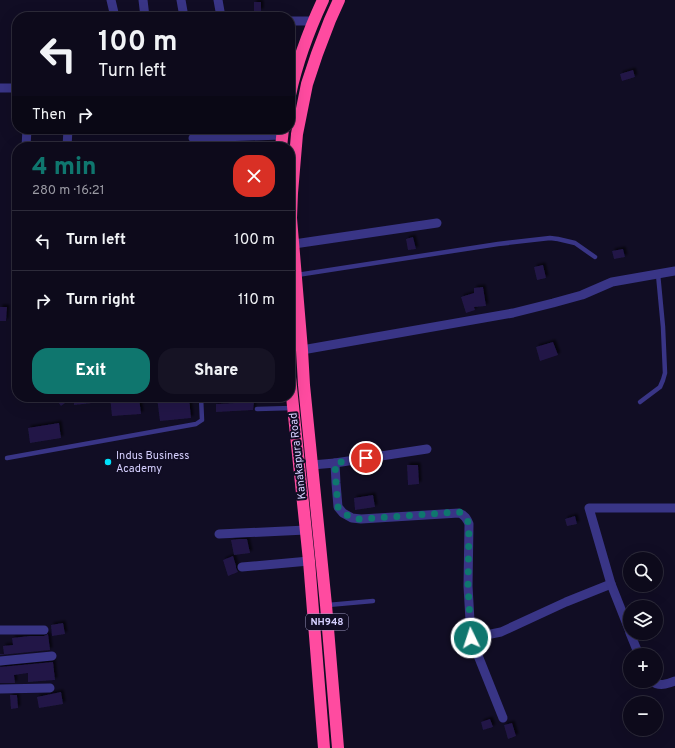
<!DOCTYPE html>
<meta charset="utf-8">
<style>
body{margin:0;font-family:Overpass,sans-serif;background:#161324;color:#f1f3f6;height:100vh;display:flex;flex-direction:column;font-size:15px;white-space:nowrap}
*{box-sizing:border-box;margin:0}
p{font-size:13px;color:#9a9aa3}
.icon{flex:none;width:22px;height:22px;fill:none;stroke:currentColor;stroke-width:2;stroke-linecap:round;stroke-linejoin:round}
.map{position:relative;flex:1;overflow:hidden}
.side{position:absolute;left:12px;top:142px;width:283px;height:260px;display:flex;flex-direction:column;background:#0d0a1b;border-radius:16px;box-shadow:0 4px 16px #0002,0 0 0 1px #2d2b3a}
.side>*{flex:none}
.banner{position:absolute;left:12px;top:12px;width:283px;height:122px;border-radius:16px;box-shadow:0 4px 16px #0002,0 0 0 1px #2d2b3a;background:#0d0a1b;color:#f1f3f6;overflow:hidden}
.controls{position:absolute;left:623px;top:552px;display:grid;gap:8px}
.controls a{display:grid;place-items:center;width:40px;height:40px;border-radius:50%;background:#0d0a1b;box-shadow:0 4px 16px #0002,0 0 0 1px #2d2b3a;font-size:20px}
.pin{position:absolute;display:grid;place-items:center;width:34px;height:34px;color:#fff;margin:-17px;border:2px solid #fff;border-radius:50%;box-shadow:0 1px 4px #0007}
.me{position:absolute;width:44px;margin:-22px;rotate:356deg;stroke-linejoin:round;filter:drop-shadow(0 0 3px #0008)}
.turn{display:flex;align-items:center;gap:14px;height:84px;padding:0 20px;font-size:18px}
.turn .icon{width:52px;height:52px;stroke-width:2.5}
.turn b{display:block;font-size:28px;line-height:34px}
.then{display:flex;align-items:center;height:38px;padding:0 20px;background:#0003;gap:8px;font-size:15px}
.round{display:grid;place-items:center;flex:none;width:42px;height:42px;border-radius:16px;background:#161324}
.overview{display:flex;align-items:center;justify-content:space-between;height:68px;padding:0 20px}
h1{font-size:24px;font-weight:800;line-height:30px;color:#0f766e}
.button{display:flex;gap:8px;margin-top:auto;padding:8px 20px}
.button a{flex:1;height:46px;border-radius:16px;background:#0f766e;color:#fff;font-size:16px;font-weight:800;line-height:46px;text-align:center}
.button a+a{background:#161324;color:#f1f3f6}
ul{padding:0;list-style:none}
li{display:flex;align-items:center;gap:12px;height:60px;padding:0 20px;border-top:1px solid #2d2b3a}
li div{flex:1}
li b{display:block;font-size:15px}
li em{font-style:normal}
.map>svg:first-child{display:block}
.building{fill:#221846;filter:url(#shadow)}
.lines{fill:none;stroke-linecap:round;stroke-linejoin:round}
.lane{stroke:#393586;stroke-width:4.5}
.street{stroke:#393586;stroke-width:9}
.highway{stroke:#ff4ba0;stroke-width:12}
.route{stroke:#0f766e;stroke-width:7;stroke-dasharray:0 12.6}
.poi-dot{fill:#00e0fb;stroke:#110d24;stroke-width:1.5}
.labels{text-anchor:middle;dominant-baseline:central;stroke-width:4;stroke-linejoin:round;paint-order:stroke}
.shield{fill:#110d24;stroke:#9b96bd;stroke-width:1}
.shield-label{font-size:10px;font-weight:bold;fill:#d6d0ff}
.poi-label{font-size:11px;fill:#d6d0ff;stroke:#110d24;text-anchor:start}
.street-label{font-size:11px;fill:#d6d0ff;stroke:#110d24}
</style>
<div class="map">
<svg width="675" height="748" viewBox="0 0 675 748">
<defs>
<filter id="shadow"><feDropShadow dx="2.5" dy="-2.5" stdDeviation="1" flood-color="#0009"/></filter>
</defs>
<rect width="100%" height="100%" fill="#110d24"/>
<g class="building">
<rect x="254" y="2" width="7" height="9"/>
<path d="M633 70 635 77 622 81 620 74Z"/>
<path d="M413 237 416 249 408 250 406 239Z"/>
<path d="M623 249 625 257 614 259 612 251Z"/>
<path d="M543 265 546 278 537 280 534 267Z"/>
<path d="M483 287 486 306 474 307 475 310 466 313 461 297 474 293V288Z"/>
<path d="M0 307H7L6 321H0Z"/>
<path d="M553 342 558 355 540 361 536 347Z"/>
<path d="M54 397H73L61 406Z"/>
<path d="M74 397H92V403L74 405Z"/>
<path d="M110 397H139L141 414 112 416Z"/>
<path d="M163 397H189L191 418 160 421 157 398Z"/>
<path d="M254 402 253 410 216 412V404Z"/>
<path d="M59 423 61 438 30 443 28 428Z"/>
<path d="M407 465H418L419 484 408 485Z"/>
<path d="M373 495 375 507 355 510 354 498Z"/>
<path d="M575 516 577 524 567 526 565 519Z"/>
<path d="M239 539H247L250 553 234 555 231 540Z"/>
<path d="M233 556 236 566V568L238 572 228 576 223 560Z"/>
<path d="M63 623 65 634 52 636 51 625Z"/>
<path d="M48 634 50 650 0 655V654H4L3 646 13 645 12 638 30 636H44Z"/>
<path d="M53 662 55 680 28 682V673L14 675 15 683H0V667Z"/>
<path d="M61 692 63 704 39 708 37 697Z"/>
<path d="M10 695H17L18 708 11 709Z"/>
<path d="M490 719 493 727 483 730 481 722Z"/>
<path d="M512 723 516 736 508 739 504 725Z"/>
</g>
<g class="lines">
<g class="lane">
<path d="M297 275 498 244 550 238 558 239 575 243 595 257"/>
<path d="M640 402 660 387 663 380 665 373 663 327 658 274"/>
<path d="M257 409 292 408"/>
<path d="M7 458 196 424 202 420 201 397"/>
<path d="M328 605 373 601"/>
</g>
<g class="street">
<path d="M111 0 115 17"/>
<path d="M143 0 145 17"/>
<path d="M181 0 184 17"/>
<path d="M218 0 221 17"/>
<path d="M290 21H313"/>
<path d="M0 88H17"/>
<path d="M193 138 281 135"/>
<path d="M26 147 27 129"/>
<path d="M67 147 68 129"/>
<path d="M294 244 437 223"/>
<path d="M302 350 513 313 553 303 582 295 612 282 675 271"/>
<path d="M335 463 427 449"/>
<path d="M312 465 335 463 336 483 338 507 343 513 352 518 361 519 459 513C465 515 467 519 469 524L468 586 471 638 501 632 566 602 611 584"/>
<path d="M219 534 306 530"/>
<path d="M242 567 309 561"/>
<path d="M0 630H44"/>
<path d="M630 632 611 584 589 508H675"/>
<path d="M630 633 639 655"/>
<path d="M471 638 503 718"/>
<path d="M0 661 52 656"/>
<path d="M652 681C659 687 667 684 675 681"/>
<path d="M0 689 50 688"/>
</g>
<g class="highway">
<path d="M290 95C297 62 309 30 323 0"/>
<path d="M281 147 283 129"/>
<path d="M290 377 309 561 324 748"/>
<path d="M338 748 326 605 304 385 302 350 291 218 292 193 297 134 307 84 317 54 330 20 339 0"/>
</g>
</g>
<g class="lines">
<path class="route" d="M366 458 335 463 336 483 338 507 343 513 352 518 360 519 459 512C465 515 467 519 469 524L468 586 471 638"/>
</g>
<circle class="poi-dot" cx="108" cy="462" r="4"/>
<g class="labels">
<rect class="shield" x="306" y="614" width="42" height="16" rx="3"/>
<g class="shield-label">
<text x="327" y="622">NH948</text>
</g>
<g class="poi-label">
<text x="116" y="456">Indus Business<tspan x="116" dy="13">Academy</tspan></text>
</g>
<g class="street-label">
<text transform="translate(298 456) rotate(-96)">Kanakapura Road</text>
</g>
</g>
</svg>
<div class="controls">
<a><svg class="icon" aria-label="search" viewBox="0 0 24 24"><circle cx="10" cy="10" r="6"/><path d="M15 15l6 6"/></svg></a>
<a><svg class="icon" aria-label="layers" viewBox="0 0 24 24"><path d="M12 4l9 5-9 5-9-5zM3 14l9 5 9-5"/></svg></a>
<a>+</a>
<a>−</a>
</div>
<div class="pin" style="left:366px;top:458px;background:#d93025"><svg class="icon" aria-label="arrive" viewBox="0 0 24 24"><path d="M6 21V4h12l-3 4 3 4H6"/></svg></div>
<svg class="me" style="left:471px;top:638px" viewBox="-20 -20 40 40"><circle r="17" fill="#0f766e" stroke="#fff" stroke-width="3"/><path d="M0-11L8 9 0 5-8 9z" fill="#fff"/></svg>
<div class="banner">
<div class="turn"><svg class="icon" aria-label="left" viewBox="0 0 24 24"><path d="M17 20v-9H6M10 6l-5 5 5 5"/></svg><div><b>100 m</b>Turn left</div></div>
<div class="then">Then<svg class="icon" aria-label="right" viewBox="0 0 24 24"><path d="M7 20v-9h11M14 6l5 5-5 5"/></svg></div>
</div>
<section class="side">
<div class="overview"><div><h1>4 min</h1><p>280 m · 16:21</p></div><a class="round" style="background:#d93025;color:#fff"><svg class="icon" aria-label="close" viewBox="0 0 24 24"><path d="M6 6l12 12M18 6L6 18"/></svg></a></div>
<ul>
<li><svg class="icon" aria-label="left" viewBox="0 0 24 24"><path d="M17 20v-9H6M10 6l-5 5 5 5"/></svg><div><b>Turn left</b></div><em>100 m</em></li>
<li><svg class="icon" aria-label="right" viewBox="0 0 24 24"><path d="M7 20v-9h11M14 6l5 5-5 5"/></svg><div><b>Turn right</b></div><em>110 m</em></li>
</ul>
<div class="button"><a>Exit</a><a>Share</a></div>
</section>
</div>
